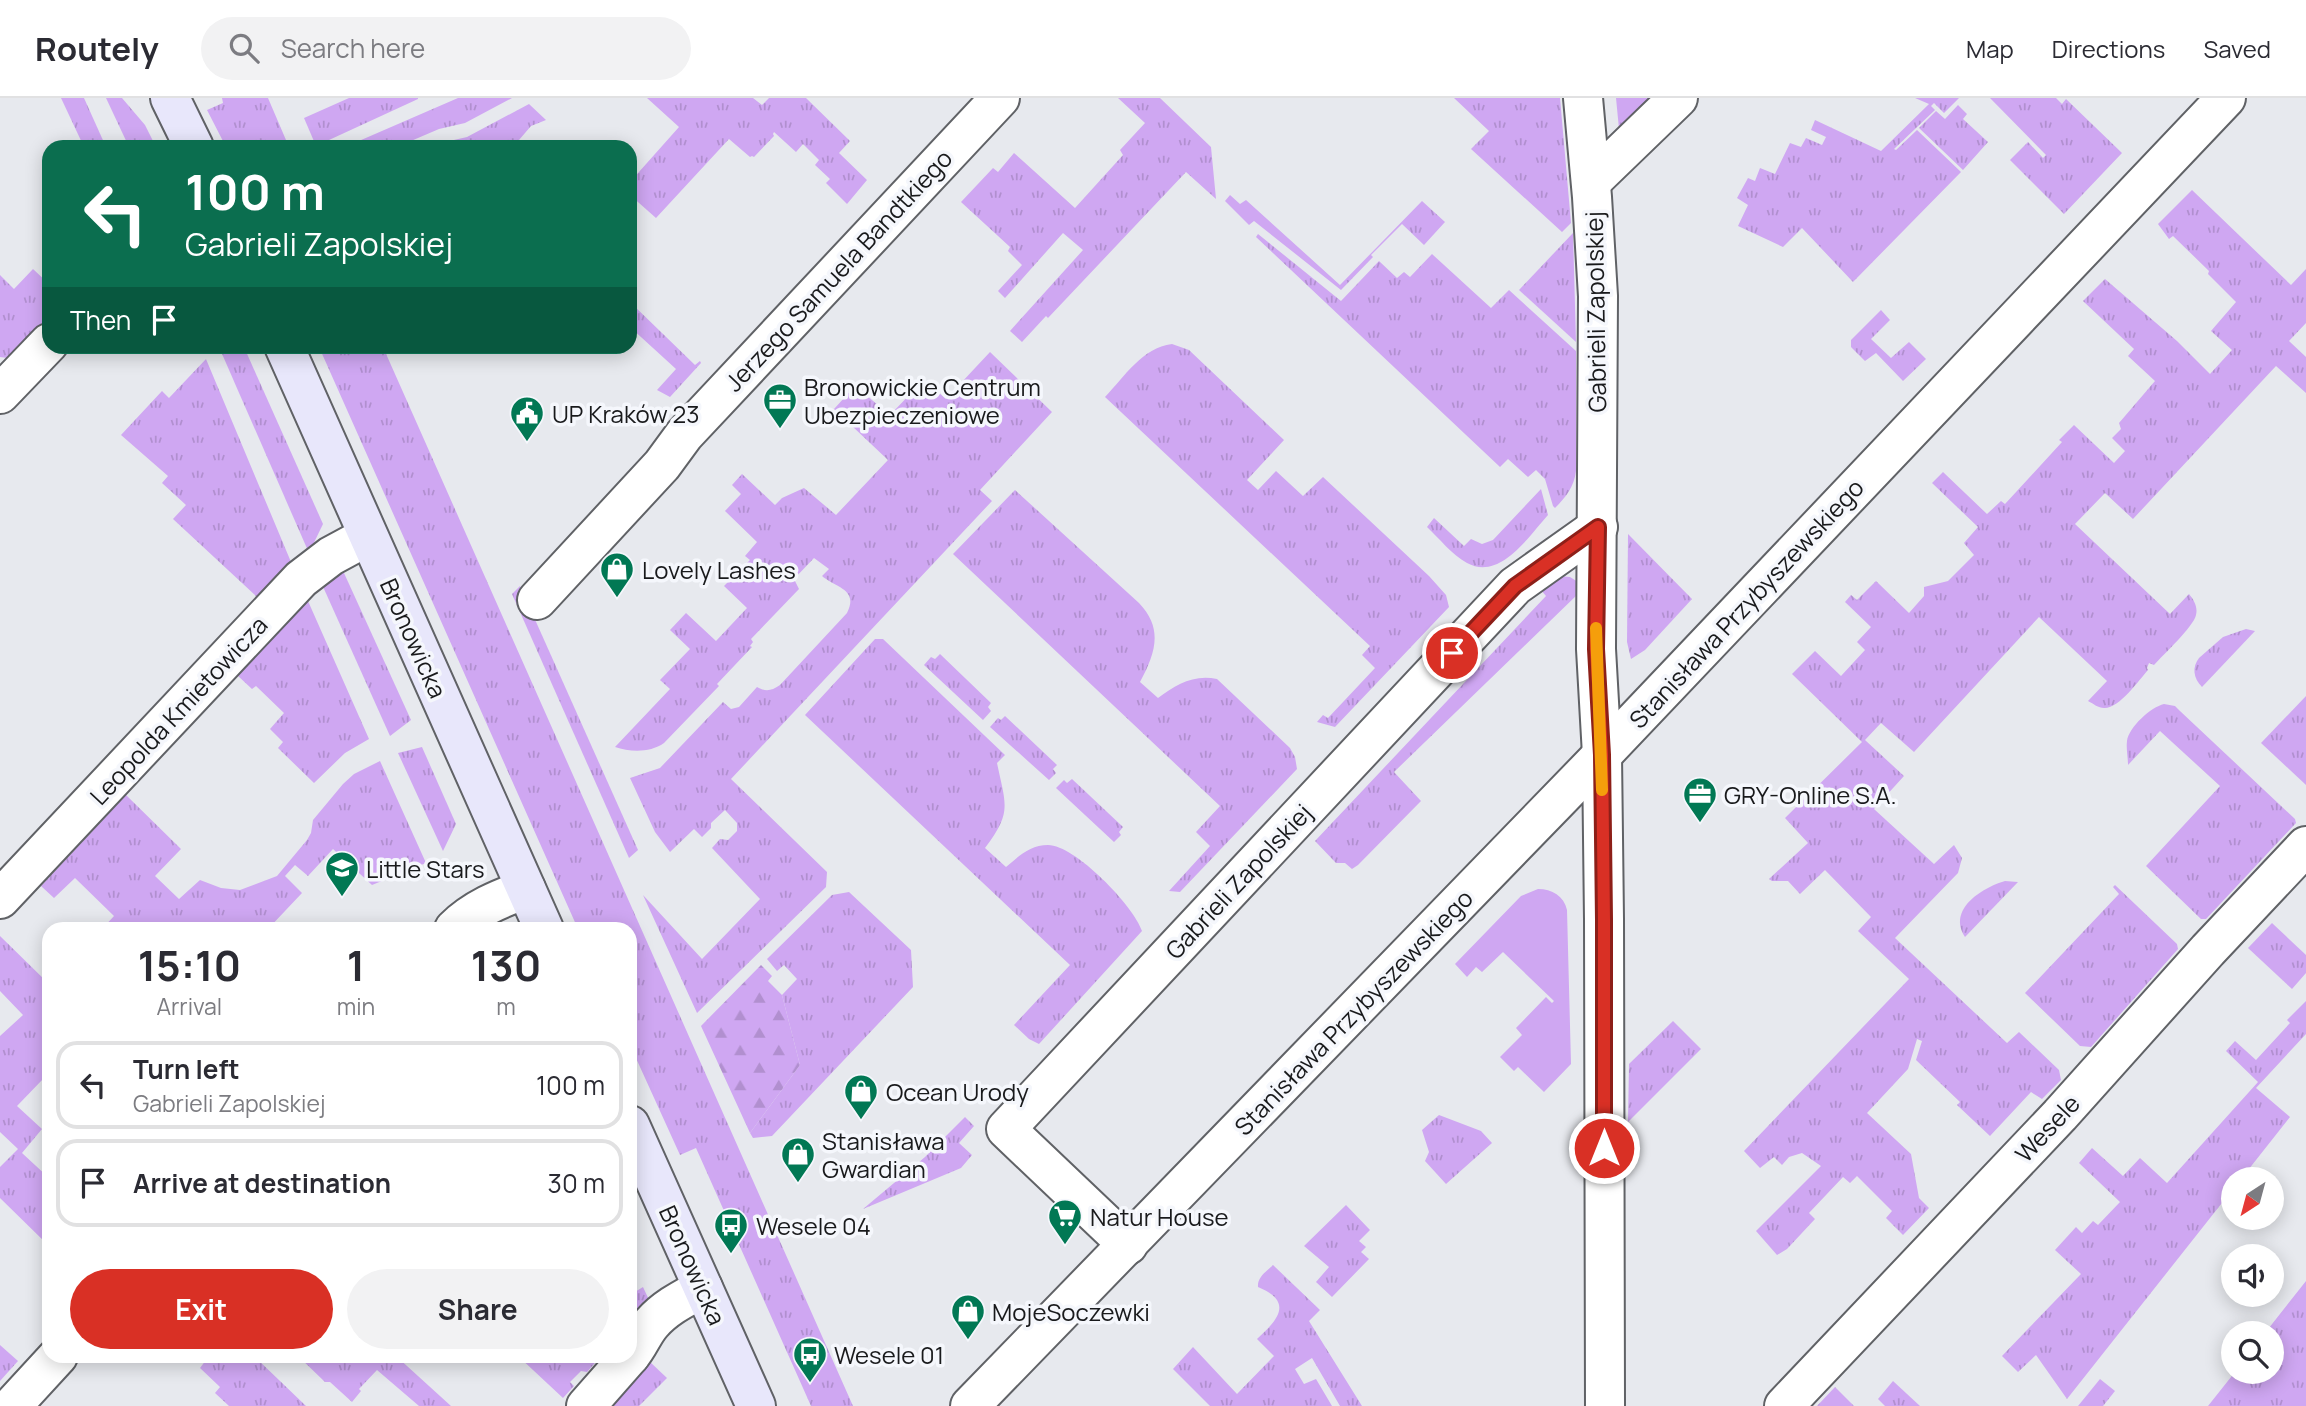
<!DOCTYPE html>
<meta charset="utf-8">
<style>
body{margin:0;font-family:Manrope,sans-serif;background:#f2f2f3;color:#2b2b33;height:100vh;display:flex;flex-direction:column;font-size:26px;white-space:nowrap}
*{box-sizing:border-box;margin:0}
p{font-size:23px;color:#7c7c81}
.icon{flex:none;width:38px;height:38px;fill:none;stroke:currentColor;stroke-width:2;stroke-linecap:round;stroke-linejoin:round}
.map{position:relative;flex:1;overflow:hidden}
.panel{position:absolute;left:42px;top:824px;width:595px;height:441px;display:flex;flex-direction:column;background:#fff;border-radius:21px;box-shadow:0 4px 18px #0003}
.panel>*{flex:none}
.banner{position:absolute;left:42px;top:42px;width:595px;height:214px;border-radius:21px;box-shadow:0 4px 18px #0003;background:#0b6e4f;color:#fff;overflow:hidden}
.needle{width:46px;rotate:216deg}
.controls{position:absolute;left:2221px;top:1069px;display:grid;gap:14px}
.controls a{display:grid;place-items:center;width:63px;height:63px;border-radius:50%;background:#fff;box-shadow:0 4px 18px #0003;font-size:35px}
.pin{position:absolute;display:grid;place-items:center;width:60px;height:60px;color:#fff;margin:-30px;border:4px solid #fff;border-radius:50%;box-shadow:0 2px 7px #0007}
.me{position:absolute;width:77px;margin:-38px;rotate:0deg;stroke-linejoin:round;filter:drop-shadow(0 0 5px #0008)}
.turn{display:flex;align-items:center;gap:24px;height:147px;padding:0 28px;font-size:32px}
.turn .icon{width:91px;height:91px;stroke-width:2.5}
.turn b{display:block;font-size:49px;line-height:60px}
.then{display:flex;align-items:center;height:66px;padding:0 28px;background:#0003;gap:14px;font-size:26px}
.eta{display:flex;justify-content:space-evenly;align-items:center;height:119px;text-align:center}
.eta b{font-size:42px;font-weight:700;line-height:49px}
.action{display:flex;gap:14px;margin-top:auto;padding:14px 28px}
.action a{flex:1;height:80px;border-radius:42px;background:#d93025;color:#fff;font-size:28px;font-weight:700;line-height:80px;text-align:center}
.action a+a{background:#f2f2f3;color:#2b2b33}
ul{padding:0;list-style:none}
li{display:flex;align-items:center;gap:21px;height:88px;margin:0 14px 10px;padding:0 14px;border:4px solid #e1e1e2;border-radius:21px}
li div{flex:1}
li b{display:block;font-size:26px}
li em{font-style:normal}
header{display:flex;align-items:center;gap:42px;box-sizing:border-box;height:98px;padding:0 35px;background:#fff;border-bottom:2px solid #e1e1e2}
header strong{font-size:33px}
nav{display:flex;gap:38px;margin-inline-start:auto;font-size:24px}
.search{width:490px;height:63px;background:#f2f2f3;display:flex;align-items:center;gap:18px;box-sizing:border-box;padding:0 24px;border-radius:38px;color:#7c7c81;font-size:26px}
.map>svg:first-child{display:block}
.grass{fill:url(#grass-tufts)}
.forest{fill:url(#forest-firs)}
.garden{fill:#cfa7f2}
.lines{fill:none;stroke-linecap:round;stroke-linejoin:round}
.street-casing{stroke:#606266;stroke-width:42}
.secondary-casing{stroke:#606266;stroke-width:42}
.street{stroke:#fff;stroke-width:38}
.secondary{stroke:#e8e7fb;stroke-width:38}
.route-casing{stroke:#8d1f18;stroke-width:18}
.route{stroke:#d93025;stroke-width:12}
.slow{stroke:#f59e0b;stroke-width:12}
.labels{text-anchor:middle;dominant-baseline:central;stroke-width:7;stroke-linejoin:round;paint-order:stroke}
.street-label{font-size:24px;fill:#191a1c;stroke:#f5f7fc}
.poi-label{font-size:24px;fill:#191a1c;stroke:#f5f7fc;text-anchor:start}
</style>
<header>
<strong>Routely</strong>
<div class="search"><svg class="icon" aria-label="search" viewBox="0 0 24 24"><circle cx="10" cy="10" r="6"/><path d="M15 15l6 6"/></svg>Search here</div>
<nav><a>Map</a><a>Directions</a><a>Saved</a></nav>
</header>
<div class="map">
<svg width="2306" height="1308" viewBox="0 0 2306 1308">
<defs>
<pattern id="grass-tufts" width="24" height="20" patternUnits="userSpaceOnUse" patternTransform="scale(1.75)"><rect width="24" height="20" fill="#cfa7f2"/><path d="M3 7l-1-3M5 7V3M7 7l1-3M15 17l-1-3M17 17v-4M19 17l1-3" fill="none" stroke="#b18fcf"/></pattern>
<pattern id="forest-firs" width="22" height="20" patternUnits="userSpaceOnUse" patternTransform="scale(1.75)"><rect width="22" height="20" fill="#cfa7f2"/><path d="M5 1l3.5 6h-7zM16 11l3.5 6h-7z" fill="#b18fcf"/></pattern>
</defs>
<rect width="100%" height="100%" fill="#e7e9ee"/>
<g class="grass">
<path d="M61 0H84L106 49H84Z"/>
<path d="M106 0H122L145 27 156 49H129Z"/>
<path d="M222 0H268L289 49H226L207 12 223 5Z"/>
<path d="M349 0H418V1L316 48 304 20Z"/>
<path d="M458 0H512L465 25 439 31 397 49H345Z"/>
<path d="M647 0H753L762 7 769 0H806L850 43 839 55 867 82 847 106 826 85 830 81 815 67 819 62 803 46 796 54 774 34 773 36 774 38 754 59 752 58 750 59 729 41 656 120 630 97V84L679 29Z"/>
<path d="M1118 0H1160L1211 49 1216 101 1186 74 1048 220 1046 218 1022 244 1010 233 1083 152 1063 135 1005 200 998 193 1022 167 1008 153 1010 149 961 104 993 70 998 74 1014 55 1075 110 1123 57 1120 52 1145 25Z"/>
<path d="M1454 0H1560L1571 125 1562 134 1471 51 1489 33Z"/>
<path d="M1616 0H1659L1619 31Z"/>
<path d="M1915 0H1959L1944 15 1934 5 1931 8 1935 12 1894 51 1896 52 1917 32 1961 74 1853 184 1802 130 1783 149 1738 128 1748 107 1737 100 1748 80 1755 83 1760 70 1775 76 1790 45 1801 49 1806 40 1822 47 1826 39 1811 32 1815 22 1881 53 1929 6Z"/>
<path d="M1990 0H2056L2062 6 2066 1 2122 55 2064 116 2010 62 2028 44 2043 60 2046 57Z"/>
<path d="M529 6 546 22 531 28 513 49 432 47 467 39Z"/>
<path d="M1958 7 1967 16 1963 21 1988 44 1963 72 1919 30 1936 13 1945 21Z"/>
<path d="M2192 92 2291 187 2306 171V225L2289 243 2306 259V295L2276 268 2133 421 2105 395 2075 426 2170 516 2189 496C2194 502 2198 509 2196 517 2194 528 2163 557 2154 567L2149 565 2147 570 2148 572C2139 582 2119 611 2104 610 2098 610 2094 606 2088 603L2107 583 2039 519 1914 654 1881 625 1865 642 1904 678 1874 711 1934 766 1954 747 1962 760 1958 775 1895 840 2007 945 2019 934 2059 972 2061 982 2042 1001 2031 994 1990 1038 1957 1007 1960 1004 1916 962 1922 943 1917 941 1908 971 1867 1015 1911 1056 1919 1100 1929 1110 1903 1137 1886 1120 1892 1113 1857 1078 1850 1085 1843 1079 1809 1115 1815 1121 1787 1151 1777 1157 1756 1133 1821 1068 1802 1055 1789 1059 1782 1067 1774 1059 1760 1070 1744 1053 1909 881 1858 833 1871 819 1825 772 1800 796 1788 783H1772L1769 781 1808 745 1785 720 1862 644 1792 576 1815 553 1841 578 1865 552 1857 544 1871 529 1845 504 1851 497 1857 502 1876 483 1909 515 1924 498V489L1948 483 1974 457 1964 445 1978 429 1932 385 1943 374 1987 416 2001 403 2005 406 2062 344 2059 342 2074 327 2114 365 2125 353 2112 340 2121 331 2119 325 2155 283 2128 258 2134 251 2083 203 2105 181 2177 243 2210 276 2232 252 2211 233 2236 204 2208 176 2209 173 2173 138 2169 141 2158 126Z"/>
<path d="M1230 97 1240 106 1246 102 1340 187 1422 103 1445 124 1424 147 1402 126 1371 157 1373 159 1341 192 1254 123 1249 127 1225 103Z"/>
<path d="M1573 135 1576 244 1519 192Z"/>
<path d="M1258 136 1341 203 1379 163 1397 180 1404 174 1410 179 1432 156 1491 210 1509 192 1576 253V373C1574 389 1566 399 1555 410L1553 408 1545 381 1536 372 1528 379 1508 361 1500 369 1256 139Z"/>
<path d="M33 171 49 186V227L15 261 0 259V177L14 191Z"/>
<path d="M630 204 695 267 700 263 701 265 670 299 657 292 676 271 630 229Z"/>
<path d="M1881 212 1890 222 1871 241 1891 260 1909 244 1926 261 1903 283 1876 255 1865 263 1851 249V242Z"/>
<path d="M1172 246 1189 252 1284 342 1247 382 1258 392 1276 373 1303 398 1323 379 1429 478 1446 497 1449 509 1335 629 1317 624 1323 617 1328 620 1375 570 1362 557 1370 548 1105 299C1125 278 1142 250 1172 246Z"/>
<path d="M219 249H244L323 426 309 455Z"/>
<path d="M319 249H383L853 1308H811L696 1050 680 1057 630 947V831H578Z"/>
<path d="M990 254 1052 314 980 392 992 403 731 681 827 774 826 789 697 915 643 797 702 861 760 801 712 750 720 741 728 742 737 733V725L725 712 711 725V730L702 739 694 731 670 754 655 734 630 680 660 670 723 604 731 611 739 609 757 589C766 594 771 593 780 587L847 515C859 491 836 490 822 478L829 471 814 460 794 481 799 491 751 541 753 544 750 548 752 549 717 586 719 588 664 645C650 655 630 654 615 649L670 591 660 582 690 551 670 532 686 515 716 543 747 510 724 488 750 462 745 458 757 444 725 413 741 396 732 387 742 376 775 407 782 400 804 390 836 417 888 362 834 311 855 288 890 317 915 291 920 296 929 286 946 301Z"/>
<path d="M206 261 291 464 257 499 173 421 186 407 162 385 168 378 121 337 162 293 169 300Z"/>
<path d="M1541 391 1548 417C1529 438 1500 483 1467 465 1452 457 1439 440 1427 429L1434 420 1464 448 1471 441 1482 446 1493 442Z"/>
<path d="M1015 392 1139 505C1164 531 1155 556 1140 584L1158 600C1176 587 1193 576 1217 581L1290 650 1295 659 1297 671 1180 794 1169 793 1210 748 1196 734 1220 708 953 456Z"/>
<path d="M1628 436 1692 501 1645 552 1631 561 1627 544Z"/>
<path d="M338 475H344L411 622 390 638 320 482Z"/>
<path d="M1559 478 1570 479 1578 484V496L1394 674 1421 703 1358 767 1352 771 1345 765H1336L1315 743 1546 498 1536 486Z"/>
<path d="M520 488 638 752 629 760 512 496Z"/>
<path d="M308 503 369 641 345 655 314 685 278 650 283 644 270 631 284 615 256 588 252 591 237 577Z"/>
<path d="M2246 531 2255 533 2202 589C2193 580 2192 569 2199 560L2223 539Z"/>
<path d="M875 541H883L1005 657 997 665C1006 708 1012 714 985 750L1006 769C1019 758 1030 747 1048 747 1075 747 1134 808 1142 833L1039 946 1029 941 1014 927 1070 867 805 617Z"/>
<path d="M940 556 991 605 988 609 991 613 983 622 924 567 931 559 935 561Z"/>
<path d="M2306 598V687L2261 645Z"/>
<path d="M2164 606 2175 608 2180 613 2295 721 2296 725 2206 821H2201L2146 768 2220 688 2160 633 2128 667C2128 659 2126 651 2127 643 2129 629 2151 609 2164 606Z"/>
<path d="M1005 618 1057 667 1053 671 1056 675 1049 682 990 629 998 620 1001 622Z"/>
<path d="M422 649 456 726 443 753 398 655Z"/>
<path d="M380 663 426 765 372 787 333 751 308 778 295 767 285 778 302 795 268 831H102L114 818 75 780 54 800 41 788 126 697 181 751 155 778 179 801 200 782 221 790 240 792 277 778 307 742 311 735 313 722 343 686 354 676Z"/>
<path d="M1072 681 1123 729 1119 734 1121 737 1114 744 1056 690 1064 682 1067 685Z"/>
<path d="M2005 783 2018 784 1965 839C1947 812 1981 790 2005 783Z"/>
<path d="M2115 787 2177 846 2178 851 2091 949 2080 948 2025 895 2119 796 2113 789Z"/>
<path d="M849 794 911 852 913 889 772 1038 753 1040 750 1035 800 967 782 897 797 881 784 867 777 873 767 861 832 797Z"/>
<path d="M2272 825 2306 857V875L2292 891 2248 850Z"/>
<path d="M0 838 49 886V984L44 980 17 1008 42 1031 22 1055 49 1080V1148L0 1100V1069L18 1051 0 1034V938L23 917 0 893Z"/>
<path d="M2306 903V936L2256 990 2290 1019 2241 1081 2233 1082V1091L2067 1301 2036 1257 2018 1274 2002 1258 2081 1176 2055 1152 2076 1129 2082 1135 2093 1123 2098 1127 2120 1104 2079 1065 2092 1050 2123 1078 2140 1060 2167 1085 2258 984 2226 953 2235 943 2256 962 2290 925 2287 922Z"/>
<path d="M1673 923 1701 951 1628 1024 1629 966Z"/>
<path d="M1439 1017 1481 1033 1492 1045 1446 1086 1425 1063 1429 1054 1422 1032Z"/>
<path d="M965 1019 974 1028 959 1045 972 1057 961 1070 863 1111 925 1059Z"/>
<path d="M1346 1107 1370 1132 1359 1143 1366 1149 1361 1154 1369 1161 1332 1199 1316 1184 1329 1169 1304 1148Z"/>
<path d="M1273 1167 1320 1212 1309 1223 1362 1308H1340L1312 1260 1295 1271 1304 1286 1316 1281 1332 1308H1210L1173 1271 1193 1249 1237 1296 1274 1258 1257 1241C1278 1222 1294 1204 1258 1189 1257 1179 1267 1173 1273 1167Z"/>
<path d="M2306 1183V1308H2208L2235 1274H2272V1236L2265 1235Z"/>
<path d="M643 1189 650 1204 630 1227V1197Z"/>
<path d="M0 1247 18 1263 0 1283Z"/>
<path d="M202 1258H254L306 1308H229L215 1295 220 1289 200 1270 206 1262Z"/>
<path d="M298 1258H396L451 1308H419L377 1272 359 1291 361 1293 352 1304 330 1284H325Z"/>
<path d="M518 1258H601L587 1274 581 1273 570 1284 574 1288 563 1300Z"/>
<path d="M649 1263 667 1280 639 1308H609Z"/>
<path d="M2100 1281 2115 1293 2103 1308H2078Z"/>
<path d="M1893 1283 1920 1308H1885L1878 1301Z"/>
<path d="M1835 1289 1854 1308H1817Z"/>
</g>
<path class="forest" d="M761 867 772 878 768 883 782 897 800 967 750 1035 701 928Z"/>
<path class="garden" d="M1538 791C1552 791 1564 798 1567 812L1571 966 1544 994 1518 969 1514 973 1500 959 1522 937 1516 930 1546 899 1552 905 1554 903 1503 854 1482 874 1476 869 1467 879 1455 866 1521 798Z"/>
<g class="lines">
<g class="street-casing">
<g id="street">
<path d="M1583 0 1592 99 1598 198 1596 551 1602 657 1604 821 1605 1308"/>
<path d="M1591 84 1678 0"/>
<path d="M0 296 49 245"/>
<path d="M537 502 662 367 684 337 1000 0"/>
<path d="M0 801 301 481 331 458 368 438"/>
<path d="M454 831C474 811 499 801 526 791"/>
<path d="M1128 1147 1006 1031 1515 488 1598 429"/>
<path d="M630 1258C639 1248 643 1235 652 1225 666 1209 685 1200 703 1190"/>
<path d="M12 1308 58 1258"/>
<path d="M586 1308 630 1258"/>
<path d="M970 1308 1602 657 2226 0"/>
<path d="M1784 1308 2060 1017 2208 852 2306 748"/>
</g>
</g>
<g class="secondary-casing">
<g id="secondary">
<path d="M170 0 194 49"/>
<path d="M284 248 544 831"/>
<path d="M630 1027 756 1308"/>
</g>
</g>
<use href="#street" class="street"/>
<use href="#secondary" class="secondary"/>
</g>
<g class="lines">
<g class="route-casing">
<path id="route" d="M1452 555 1515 488 1598 429 1596 551 1602 657 1604 821V1050"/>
</g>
<use href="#route" class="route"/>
<path class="slow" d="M1596 530 1602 692"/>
</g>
<defs>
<g id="office-pin" transform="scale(1.75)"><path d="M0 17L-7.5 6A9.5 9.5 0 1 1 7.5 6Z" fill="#017854" stroke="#f5f7fc"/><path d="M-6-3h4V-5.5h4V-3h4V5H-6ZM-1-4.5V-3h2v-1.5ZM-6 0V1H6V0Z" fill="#fff"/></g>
<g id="civic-pin" transform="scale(1.75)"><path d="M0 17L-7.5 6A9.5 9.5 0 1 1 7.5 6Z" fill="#017854" stroke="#f5f7fc"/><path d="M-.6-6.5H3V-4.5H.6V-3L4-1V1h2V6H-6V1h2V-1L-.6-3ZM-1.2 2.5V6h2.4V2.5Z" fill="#fff"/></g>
<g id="shop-pin" transform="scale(1.75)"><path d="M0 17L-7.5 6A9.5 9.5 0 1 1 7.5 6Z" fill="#017854" stroke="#f5f7fc"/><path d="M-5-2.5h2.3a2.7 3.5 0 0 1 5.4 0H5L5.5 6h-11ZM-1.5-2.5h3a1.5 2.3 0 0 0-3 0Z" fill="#fff"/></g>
<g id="school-pin" transform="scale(1.75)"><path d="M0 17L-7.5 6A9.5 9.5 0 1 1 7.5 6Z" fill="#017854" stroke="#f5f7fc"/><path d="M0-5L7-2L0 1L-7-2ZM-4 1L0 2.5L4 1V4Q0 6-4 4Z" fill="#fff"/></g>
<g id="supermarket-pin" transform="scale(1.75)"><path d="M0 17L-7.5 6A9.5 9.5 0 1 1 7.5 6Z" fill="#017854" stroke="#f5f7fc"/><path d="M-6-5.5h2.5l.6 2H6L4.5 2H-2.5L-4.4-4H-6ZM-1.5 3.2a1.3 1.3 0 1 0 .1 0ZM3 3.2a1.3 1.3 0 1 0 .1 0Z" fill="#fff"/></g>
<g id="bus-pin" transform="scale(1.75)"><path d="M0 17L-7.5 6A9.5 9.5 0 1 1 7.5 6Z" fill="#017854" stroke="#f5f7fc"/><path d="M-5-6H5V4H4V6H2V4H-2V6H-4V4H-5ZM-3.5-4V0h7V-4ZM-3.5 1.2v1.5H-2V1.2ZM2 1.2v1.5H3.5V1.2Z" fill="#fff"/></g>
</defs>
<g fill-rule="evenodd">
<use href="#office-pin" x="780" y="302"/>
<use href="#civic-pin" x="527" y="315"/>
<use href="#shop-pin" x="617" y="471"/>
<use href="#office-pin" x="1700" y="696"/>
<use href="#school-pin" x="342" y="770"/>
<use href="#shop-pin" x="861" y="993"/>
<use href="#shop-pin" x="798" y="1056"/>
<use href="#supermarket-pin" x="1065" y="1118"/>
<use href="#bus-pin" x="731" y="1127"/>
<use href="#shop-pin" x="968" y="1213"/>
<use href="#bus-pin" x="810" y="1256"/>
</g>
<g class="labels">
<g class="street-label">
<text transform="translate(838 172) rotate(-47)">Jerzego Samuela Bandtkiego</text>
<text transform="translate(1595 214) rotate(-91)">Gabrieli Zapolskiej</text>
<text transform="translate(1746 505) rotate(-47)">Stanisława Przybyszewskiego</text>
<text transform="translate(414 540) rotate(66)">Bronowicka</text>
<text transform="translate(178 612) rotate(-47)">Leopolda Kmietowicza</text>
<text transform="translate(1238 783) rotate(-47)">Gabrieli Zapolskiej</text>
<text transform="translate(1353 914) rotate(-46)">Stanisława Przybyszewskiego</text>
<text transform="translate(2047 1030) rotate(-47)">Wesele</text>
<text transform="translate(693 1167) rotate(66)">Bronowicka</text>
</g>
<g class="poi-label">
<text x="804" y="288">Bronowickie Centrum<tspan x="804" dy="28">Ubezpieczeniowe</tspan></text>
<text x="552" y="315">UP Kraków 23</text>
<text x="642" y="471">Lovely Lashes</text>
<text x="1724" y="696">GRY-Online S.A.</text>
<text x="366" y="770">Little Stars</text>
<text x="886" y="993">Ocean Urody</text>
<text x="822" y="1042">Stanisława<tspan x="822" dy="28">Gwardian</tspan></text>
<text x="1090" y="1118">Natur House</text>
<text x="756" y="1127">Wesele 04</text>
<text x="992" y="1213">MojeSoczewki</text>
<text x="834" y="1256">Wesele 01</text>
</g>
</g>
</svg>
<div class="controls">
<a><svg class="needle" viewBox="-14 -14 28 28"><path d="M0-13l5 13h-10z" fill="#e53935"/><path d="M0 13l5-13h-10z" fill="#7c7c81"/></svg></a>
<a><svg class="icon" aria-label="sound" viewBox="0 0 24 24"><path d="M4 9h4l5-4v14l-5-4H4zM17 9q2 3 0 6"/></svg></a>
<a><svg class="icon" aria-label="search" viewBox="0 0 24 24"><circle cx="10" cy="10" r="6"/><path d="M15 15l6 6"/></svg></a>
</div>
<div class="pin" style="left:1452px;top:555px;background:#d93025"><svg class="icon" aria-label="arrive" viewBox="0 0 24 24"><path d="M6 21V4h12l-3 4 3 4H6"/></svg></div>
<svg class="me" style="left:1604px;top:1050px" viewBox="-20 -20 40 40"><circle r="17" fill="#d93025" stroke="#fff" stroke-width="3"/><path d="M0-11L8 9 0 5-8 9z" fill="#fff"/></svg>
<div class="banner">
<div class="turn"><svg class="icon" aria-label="left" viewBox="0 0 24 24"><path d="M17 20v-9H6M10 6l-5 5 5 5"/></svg><div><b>100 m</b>Gabrieli Zapolskiej</div></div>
<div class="then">Then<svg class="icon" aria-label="arrive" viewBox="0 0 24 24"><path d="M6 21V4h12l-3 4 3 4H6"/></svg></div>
</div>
<section class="panel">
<div class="eta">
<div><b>15:10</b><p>Arrival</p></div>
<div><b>1</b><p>min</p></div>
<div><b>130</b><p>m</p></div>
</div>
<ul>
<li><svg class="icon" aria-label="left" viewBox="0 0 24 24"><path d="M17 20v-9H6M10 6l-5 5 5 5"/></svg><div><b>Turn left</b><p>Gabrieli Zapolskiej</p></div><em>100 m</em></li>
<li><svg class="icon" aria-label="arrive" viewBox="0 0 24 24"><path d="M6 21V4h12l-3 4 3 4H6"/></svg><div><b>Arrive at destination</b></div><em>30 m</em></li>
</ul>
<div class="action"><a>Exit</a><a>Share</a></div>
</section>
</div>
